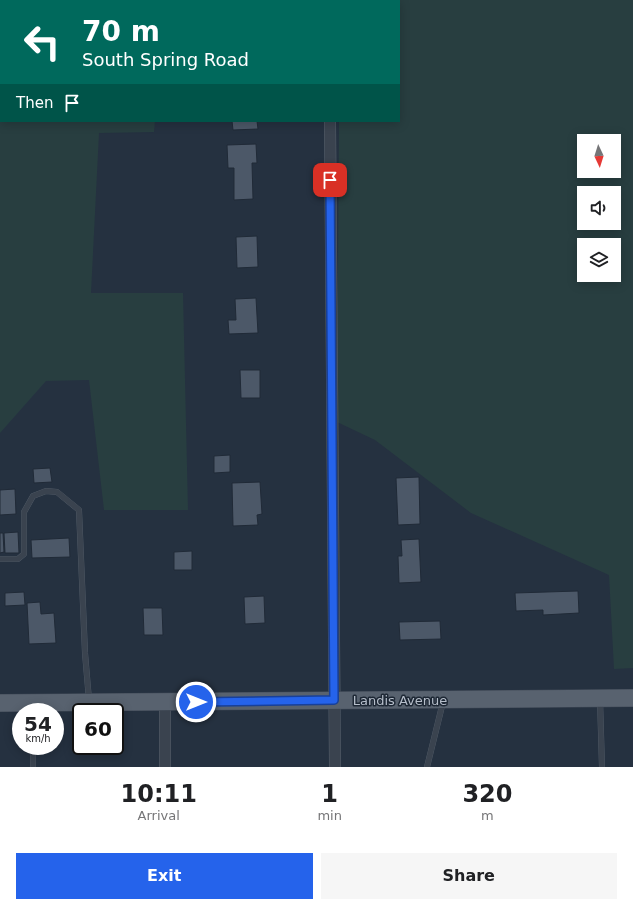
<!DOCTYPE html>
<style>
body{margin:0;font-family:"DejaVu Sans",sans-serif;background:#f6f6f6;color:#202124;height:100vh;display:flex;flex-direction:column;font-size:15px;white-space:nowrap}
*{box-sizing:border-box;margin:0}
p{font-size:13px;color:#757577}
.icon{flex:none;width:22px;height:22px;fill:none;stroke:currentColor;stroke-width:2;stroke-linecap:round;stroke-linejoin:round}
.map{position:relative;height:767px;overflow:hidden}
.sheet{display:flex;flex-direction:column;background:#fff;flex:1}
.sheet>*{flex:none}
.guide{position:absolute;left:0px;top:0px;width:400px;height:122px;box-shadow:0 2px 10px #0003;background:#00695c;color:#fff;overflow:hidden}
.needle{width:26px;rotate:176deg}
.buttons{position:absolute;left:577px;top:134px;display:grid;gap:8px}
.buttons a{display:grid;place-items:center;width:44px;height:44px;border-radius:0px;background:#fff;box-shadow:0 2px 10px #0003;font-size:20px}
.speed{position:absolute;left:12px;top:703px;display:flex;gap:8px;font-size:20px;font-weight:700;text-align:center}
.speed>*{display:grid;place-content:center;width:52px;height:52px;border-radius:50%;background:#fff;box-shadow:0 2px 10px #0003;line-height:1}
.speed small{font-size:10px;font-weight:400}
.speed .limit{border:2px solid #111;border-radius:6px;background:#fff;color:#111}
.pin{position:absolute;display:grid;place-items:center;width:34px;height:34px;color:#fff;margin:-17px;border-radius:8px;box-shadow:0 2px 6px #0006}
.me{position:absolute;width:44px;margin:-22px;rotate:90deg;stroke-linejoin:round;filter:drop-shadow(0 0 3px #0008)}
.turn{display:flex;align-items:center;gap:14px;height:84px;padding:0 16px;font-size:18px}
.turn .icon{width:52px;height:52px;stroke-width:2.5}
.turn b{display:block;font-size:28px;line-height:34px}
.then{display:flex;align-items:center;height:38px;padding:0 16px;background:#0003;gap:8px;font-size:15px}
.eta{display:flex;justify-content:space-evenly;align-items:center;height:68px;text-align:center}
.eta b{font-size:24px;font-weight:800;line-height:28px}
.button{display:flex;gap:8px;margin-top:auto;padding:8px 16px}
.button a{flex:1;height:46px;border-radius:0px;background:#2563eb;color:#fff;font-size:16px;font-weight:800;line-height:46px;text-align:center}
.button a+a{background:#f6f6f6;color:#202124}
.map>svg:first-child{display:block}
.green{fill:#283e40;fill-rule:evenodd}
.building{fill:#4c5868;stroke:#202a37}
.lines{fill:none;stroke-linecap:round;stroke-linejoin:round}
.lane-casing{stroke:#57616d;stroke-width:6}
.street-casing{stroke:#57616d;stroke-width:12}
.primary-casing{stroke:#434c59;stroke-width:18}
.lane{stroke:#3a434f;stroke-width:5.5}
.street{stroke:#3a434f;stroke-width:11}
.primary{stroke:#58626f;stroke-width:17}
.route-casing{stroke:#184099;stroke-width:10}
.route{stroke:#2563eb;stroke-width:7}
.labels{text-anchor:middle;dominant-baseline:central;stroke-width:3;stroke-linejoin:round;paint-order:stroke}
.street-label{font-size:13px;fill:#b6beca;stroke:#1e2835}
</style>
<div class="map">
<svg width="633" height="767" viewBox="0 0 633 767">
<rect width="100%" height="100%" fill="#253140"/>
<g class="green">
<path d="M338 0H633V668L614 669 609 575 471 513 375 440 337 422 339 121H399V1ZM584 141H614V171H584ZM584 193H614V223H584ZM584 245H614V275H584Z"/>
<path d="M0 39 1 121H155L154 132 99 133 91 293H183L188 510H104L89 380 46 381 0 433Z"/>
</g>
<g class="building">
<path d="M232 121H257L258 129 233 130Z"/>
<path d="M256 144 257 163H252L253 199 234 200V168H228L227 145Z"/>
<path d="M257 236 258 267 237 268 236 237Z"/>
<path d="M256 298 258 333 229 334 228 320H236L235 299Z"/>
<path d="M240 370H260V398H241Z"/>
<path d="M230 455V472L214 473V456Z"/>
<path d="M50 468 52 482 34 483 33 469Z"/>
<path d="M419 477 420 524 398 525 396 478Z"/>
<path d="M260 482 262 514 257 515 258 525 233 526 232 483Z"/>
<path d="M15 489 16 514 0 515V490Z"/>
<path d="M18 532 19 553H5L4 533Z"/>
<path d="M0 533H3L4 552 0 553Z"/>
<path d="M69 538 70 557 32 558 31 540Z"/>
<path d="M419 539 421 582 399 583 398 556H402L401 540Z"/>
<path d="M192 551V570H174V552Z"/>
<path d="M578 591 579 613 543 615V610L516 611 515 593Z"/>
<path d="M24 592 25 605 5 606V593Z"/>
<path d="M264 596 265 623 245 624 244 597Z"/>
<path d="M40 602 41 614 54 613 56 643 29 644 27 603Z"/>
<path d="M143 608H162L163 635H144Z"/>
<path d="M440 621 441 639 400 640 399 622Z"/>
</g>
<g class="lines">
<g class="lane-casing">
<g id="lane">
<path d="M0 559H18L24 554V512L33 496 46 491 57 492 79 510 85 653 89 700"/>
<path d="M600 699 602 767"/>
<path d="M33 746V767"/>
<path d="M427 767 443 702"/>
</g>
</g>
<g class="street-casing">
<g id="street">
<path d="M329 0V1"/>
<path d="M330 121 335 767"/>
<path d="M165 767V702"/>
</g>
</g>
<g class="primary-casing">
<path id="primary" d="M0 703 633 698"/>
</g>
<use href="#lane" class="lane"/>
<use href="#street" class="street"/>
<use href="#primary" class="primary"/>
</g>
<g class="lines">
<g class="route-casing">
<path id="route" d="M196 702 334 700 330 180"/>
</g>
<use href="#route" class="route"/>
</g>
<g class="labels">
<g class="street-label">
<text x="400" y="700">Landis Avenue</text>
</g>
</g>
</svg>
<div class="buttons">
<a><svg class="needle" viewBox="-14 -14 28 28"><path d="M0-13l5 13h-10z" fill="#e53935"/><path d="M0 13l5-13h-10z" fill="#757577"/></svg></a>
<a><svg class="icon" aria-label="sound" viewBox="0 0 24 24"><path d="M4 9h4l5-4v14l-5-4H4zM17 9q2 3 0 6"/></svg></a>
<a><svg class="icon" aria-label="layers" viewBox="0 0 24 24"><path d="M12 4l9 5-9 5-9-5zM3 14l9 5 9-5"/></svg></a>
</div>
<div class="speed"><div>54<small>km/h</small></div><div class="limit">60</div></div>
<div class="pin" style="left:330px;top:180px;background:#d93025"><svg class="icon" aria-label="arrive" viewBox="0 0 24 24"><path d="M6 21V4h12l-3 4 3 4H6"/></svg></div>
<svg class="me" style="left:196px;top:702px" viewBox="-20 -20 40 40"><circle r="17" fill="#2563eb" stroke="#fff" stroke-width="3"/><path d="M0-11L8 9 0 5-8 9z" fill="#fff"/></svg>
<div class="guide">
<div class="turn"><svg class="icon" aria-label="left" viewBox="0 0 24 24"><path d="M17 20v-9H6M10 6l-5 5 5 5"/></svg><div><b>70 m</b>South Spring Road</div></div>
<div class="then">Then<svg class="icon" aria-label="arrive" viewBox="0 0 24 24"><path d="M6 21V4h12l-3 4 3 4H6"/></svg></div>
</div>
</div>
<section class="sheet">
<div class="eta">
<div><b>10:11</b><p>Arrival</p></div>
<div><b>1</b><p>min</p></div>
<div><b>320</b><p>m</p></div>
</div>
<div class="button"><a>Exit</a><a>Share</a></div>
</section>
